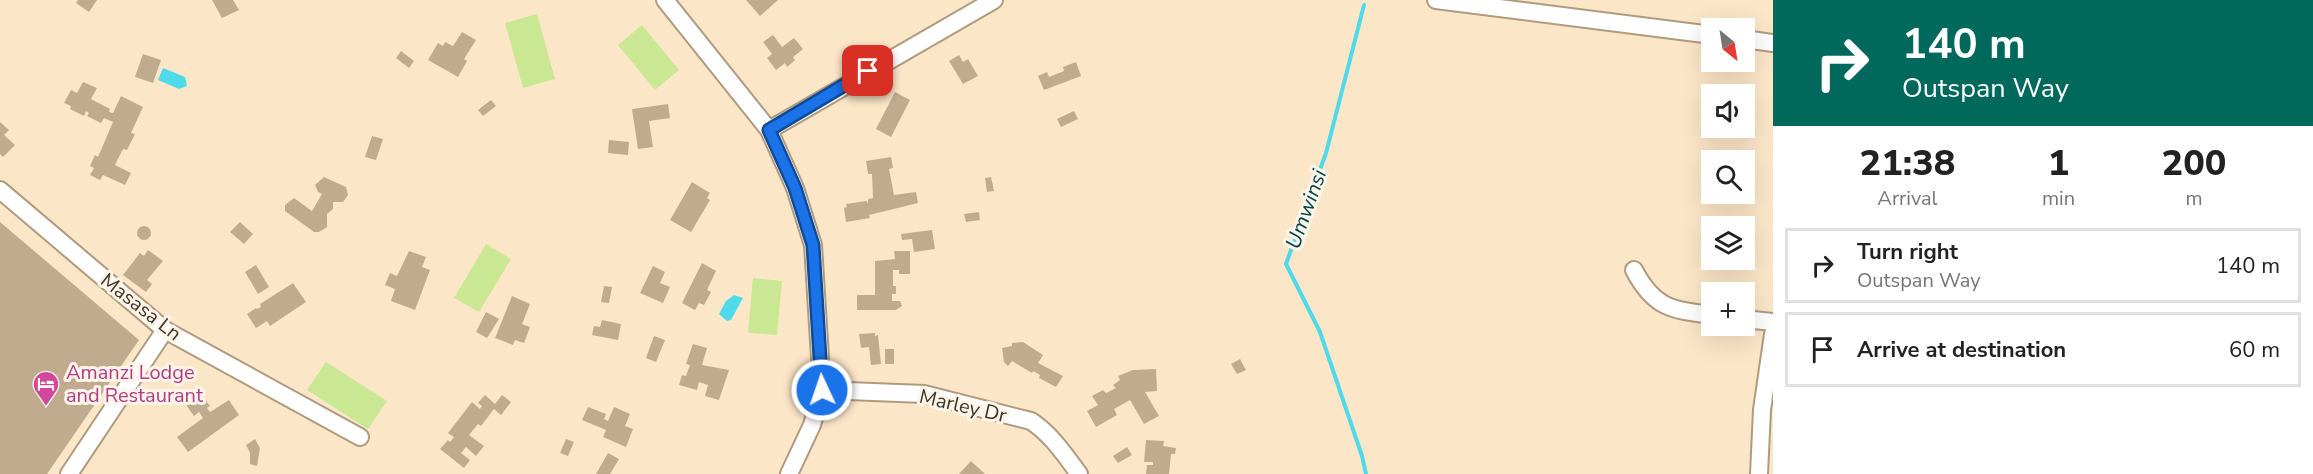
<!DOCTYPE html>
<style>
body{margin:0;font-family:"Nunito Sans",sans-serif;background:#f6f6f6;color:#222;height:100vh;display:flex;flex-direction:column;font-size:22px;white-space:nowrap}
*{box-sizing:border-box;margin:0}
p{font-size:20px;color:#767676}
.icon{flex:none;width:33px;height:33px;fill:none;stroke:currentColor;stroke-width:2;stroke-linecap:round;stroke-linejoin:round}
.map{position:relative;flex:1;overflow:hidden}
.details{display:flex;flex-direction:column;background:#fff;width:540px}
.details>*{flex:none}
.top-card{background:#00695c;color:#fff;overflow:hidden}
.needle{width:39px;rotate:150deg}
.tools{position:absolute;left:1701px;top:18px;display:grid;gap:12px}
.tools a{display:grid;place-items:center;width:54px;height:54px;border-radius:0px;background:#fff;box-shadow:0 6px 24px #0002;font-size:30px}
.pin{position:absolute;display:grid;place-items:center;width:51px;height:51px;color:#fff;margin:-26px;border-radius:12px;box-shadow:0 3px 9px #0006}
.me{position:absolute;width:66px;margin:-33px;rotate:357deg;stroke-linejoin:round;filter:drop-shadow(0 0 4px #0008)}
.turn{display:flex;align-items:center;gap:21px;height:126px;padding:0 30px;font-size:27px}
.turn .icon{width:78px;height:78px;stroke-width:2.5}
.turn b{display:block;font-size:42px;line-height:51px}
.eta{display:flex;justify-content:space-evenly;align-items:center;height:102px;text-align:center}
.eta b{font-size:36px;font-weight:800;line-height:42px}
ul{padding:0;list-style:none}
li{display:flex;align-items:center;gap:18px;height:75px;margin:0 12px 9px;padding:0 18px;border:3px solid #e0e0e0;border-radius:0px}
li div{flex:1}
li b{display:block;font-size:22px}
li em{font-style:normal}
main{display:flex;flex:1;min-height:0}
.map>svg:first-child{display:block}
.green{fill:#cae793}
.water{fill:#4fdaeb}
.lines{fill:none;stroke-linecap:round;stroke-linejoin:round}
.stream{stroke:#4fdaeb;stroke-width:4}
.building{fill:#c0ab8e}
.minor-casing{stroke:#af9b7f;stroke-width:20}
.minor{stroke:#fff;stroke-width:16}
.route-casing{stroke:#114b97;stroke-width:15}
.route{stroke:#1a73e8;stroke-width:10}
.labels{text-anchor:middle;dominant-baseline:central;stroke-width:6;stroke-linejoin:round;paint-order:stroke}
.street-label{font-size:20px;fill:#3d3529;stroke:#fef5e9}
.hotel-label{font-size:20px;fill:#b23c85;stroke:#fef5e9;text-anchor:start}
.water-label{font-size:21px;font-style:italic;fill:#01444b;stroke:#fef5e9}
</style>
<main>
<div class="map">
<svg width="1773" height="474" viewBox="0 0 1773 474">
<rect width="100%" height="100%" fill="#fce6c8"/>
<g class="green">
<path d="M537 14 555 79 523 88 505 23Z"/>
<path d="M642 25 679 70 655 90 618 45Z"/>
<path d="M486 244 511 259 479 312 454 298Z"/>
<path d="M753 278 782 281 777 335 748 333Z"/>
<path d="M326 362 387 401 368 429 307 390Z"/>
</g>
<g class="water">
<path d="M163 68 185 77 187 86 179 89 158 80Z"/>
<path d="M734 295 743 298 731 320 727 321 719 314 726 301Z"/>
</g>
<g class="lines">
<path class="stream" d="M1364 5 1326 153 1286 264 1320 332 1362 456 1366 474"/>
</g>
<g class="building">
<path d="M78 0H97L89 12 76 3Z"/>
<path d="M212 0H233L239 10 222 18Z"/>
<path d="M746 0H778L760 16Z"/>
<path d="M462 32 476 40 464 59 467 61 458 77 428 60 438 43 443 46 445 42 453 46Z"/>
<path d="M773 35 782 47 794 38 803 49 793 57 795 60 787 67 785 63 776 70 767 58 772 54 763 42Z"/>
<path d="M401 51 414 61 409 68 396 58Z"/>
<path d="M143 54 161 60 153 83 135 77Z"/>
<path d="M959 55 963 62 968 59 978 76 963 84 949 61Z"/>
<path d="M1076 62 1081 76 1044 90 1038 76 1047 72 1049 77 1064 71 1063 67Z"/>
<path d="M83 82 97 88 91 99 110 109 109 112 113 113 121 96 143 107 131 133 135 134 127 150 123 149 115 165 131 173 125 185 103 175 100 180 90 175 94 168 90 166 95 155 98 157 113 122 104 118 101 123 87 116 89 113 86 111 84 116 70 109 71 106 64 103 71 90 77 93Z"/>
<path d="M895 92 910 100 891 137 876 129Z"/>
<path d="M491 100 496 106 483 116 478 110Z"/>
<path d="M668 104 670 118 649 121 653 147 638 149 632 109Z"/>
<path d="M1074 111 1078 119 1061 127 1057 119Z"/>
<path d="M0 122 9 130 4 135 15 145 3 157 0 154Z"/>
<path d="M372 136 383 139 376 160 365 157Z"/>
<path d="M609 140 629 142 628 155 608 153Z"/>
<path d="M891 157 893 168 889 169 894 195 916 192 918 203 869 215 870 218 846 222 844 208 847 207 846 204 866 201 868 203V199L873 198 872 174H868L866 161Z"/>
<path d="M324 177 346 187 348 195 343 202H333V209L327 214V227L319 232H314L285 211V205L294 198 312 211 322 194 318 192 315 185Z"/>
<path d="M991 177 994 191 987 192 985 178Z"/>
<path d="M692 182 710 193 707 198 710 200 691 232 670 220Z"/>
<path d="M979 212 980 220 966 222 964 214Z"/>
<path d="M0 222 139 340 47 474H0Z"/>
<path d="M240 222 253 234 244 244 230 232Z"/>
<circle cx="144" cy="233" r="7"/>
<path d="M932 230 935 249 914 252 912 239 902 240 901 234Z"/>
<path d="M148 250 163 261 147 280 152 284 146 292 123 275 140 253 144 256Z"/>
<path d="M409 251 426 257 422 267 430 270 415 310 391 301 395 289 385 285 390 273 397 276Z"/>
<path d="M894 251H910V274H899V270H893V286H896V294H892V301H900L902 306 896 310H857V295H875V261L895 259Z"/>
<path d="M702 263 716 271 707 290 711 292 704 305 699 303 695 310 682 303Z"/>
<path d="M256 265 269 287 258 294 245 272Z"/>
<path d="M653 266 665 272 660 283 670 287 663 303 640 293Z"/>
<path d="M293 283 306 302 270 326 267 321 256 328 247 314 256 308 257 309 261 307 260 304Z"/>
<path d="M604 286 612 287 609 303 601 302Z"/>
<path d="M512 296 530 304 522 324 530 327 524 343 515 340 513 345 495 338Z"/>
<path d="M486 312 499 319 487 338 476 332Z"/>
<path d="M602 320 621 324 618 340 592 335 594 326 600 327Z"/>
<path d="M875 333V336L878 335 881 364 871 365 869 347 861 348 859 334Z"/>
<path d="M654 336 665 340 656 362 646 358Z"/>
<path d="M1023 342 1043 355 1038 363 1063 376 1056 387 1039 378 1040 375 1033 371 1032 373 1012 361 1008 366 1004 362 1002 348 1012 346V343Z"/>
<path d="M693 344 707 348 702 365 729 370 719 400 705 396 708 385 699 382 697 390 679 385 682 375 686 376 690 365 686 364Z"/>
<rect x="885" y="349" width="9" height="15"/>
<path d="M1240 359 1246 370 1237 374 1231 364Z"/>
<path d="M1156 369 1157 391 1145 392 1159 416 1144 424 1130 400 1114 409 1117 415 1096 427 1087 411 1098 405 1092 396 1103 390 1106 393 1116 388 1113 385 1120 380 1118 376 1133 370Z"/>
<path d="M199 392 210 406 207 408 210 412 229 400 239 415 188 452 177 437 203 418 199 412 194 416 184 402Z"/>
<path d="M485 395 495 404 502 395 511 402 501 415 494 409 481 426 478 424 469 435 484 446 476 456 466 447 461 453 470 460 464 468 440 449 448 440 450 442 454 437 448 433 472 402 480 409 482 406 478 403Z"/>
<path d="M588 407 606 414 604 419 608 421 614 407 630 414 625 426 633 429 626 447 603 437 606 430 582 420Z"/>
<path d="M255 439 260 448 257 466 250 464V453L246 445Z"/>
<path d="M566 439 574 442 568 456 560 453Z"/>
<path d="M1146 440 1164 441 1163 446 1176 448 1175 454H1171L1169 474H1146L1147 465H1153V462H1144Z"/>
<path d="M1127 447 1132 455 1118 463 1113 456Z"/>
<path d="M608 453 619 459 610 474H596Z"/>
<path d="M971 461 985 474H959Z"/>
</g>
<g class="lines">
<g class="minor-casing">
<g id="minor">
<path d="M665 0 769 130 795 188 813 245 822 390 812 425 789 474"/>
<path d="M1436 0 1712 35"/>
<path d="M1744 39 1773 43"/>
<path d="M769 130 994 0"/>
<path d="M0 190 165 330 360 437"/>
<path d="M1634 270C1654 308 1671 310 1712 315"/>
<path d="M1744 319 1773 322"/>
<path d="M822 390 924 394 1031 421C1051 434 1065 455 1079 474"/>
<path d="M69 474 165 330"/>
<path d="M1759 474 1762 410 1773 334"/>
</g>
</g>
<use href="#minor" class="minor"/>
</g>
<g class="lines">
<g class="route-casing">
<path id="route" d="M822 390 813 245 795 188 769 130 868 71"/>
</g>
<use href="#route" class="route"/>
</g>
<defs>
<g id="hotel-pin" transform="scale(1.35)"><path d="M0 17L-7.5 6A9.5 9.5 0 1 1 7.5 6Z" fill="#d1479c" stroke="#fef5e9"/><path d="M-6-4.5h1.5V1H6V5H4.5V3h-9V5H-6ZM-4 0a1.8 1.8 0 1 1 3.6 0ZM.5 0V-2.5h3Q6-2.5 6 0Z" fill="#fff"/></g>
</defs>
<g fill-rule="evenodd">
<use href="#hotel-pin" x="46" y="384"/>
</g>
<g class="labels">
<g class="street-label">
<text transform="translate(141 307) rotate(38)">Masasa Ln</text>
<text transform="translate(963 406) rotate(13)">Marley Dr</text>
</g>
<g class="hotel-label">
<text x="66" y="372">Amanzi Lodge<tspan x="66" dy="23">and Restaurant</tspan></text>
</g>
<g class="water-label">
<text transform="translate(1306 209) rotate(-70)">Umwinsi</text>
</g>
</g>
</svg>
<div class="tools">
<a><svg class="needle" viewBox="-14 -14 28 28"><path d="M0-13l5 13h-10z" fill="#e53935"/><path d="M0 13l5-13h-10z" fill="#767676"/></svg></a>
<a><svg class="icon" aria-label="sound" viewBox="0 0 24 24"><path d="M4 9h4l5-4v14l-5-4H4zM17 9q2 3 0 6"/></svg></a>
<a><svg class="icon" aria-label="search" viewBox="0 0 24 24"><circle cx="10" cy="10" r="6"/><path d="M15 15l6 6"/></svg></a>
<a><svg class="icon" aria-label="layers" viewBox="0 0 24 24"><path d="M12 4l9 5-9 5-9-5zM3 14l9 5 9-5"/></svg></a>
<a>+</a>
</div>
<div class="pin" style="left:868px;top:71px;background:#d93025"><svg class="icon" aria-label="arrive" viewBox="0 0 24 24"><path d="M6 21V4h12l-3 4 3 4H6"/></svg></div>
<svg class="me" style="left:822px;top:390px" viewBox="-20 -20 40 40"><circle r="17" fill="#1a73e8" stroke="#fff" stroke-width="3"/><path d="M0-11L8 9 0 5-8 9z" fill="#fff"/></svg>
</div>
<section class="details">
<div class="top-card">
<div class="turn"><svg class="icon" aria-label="right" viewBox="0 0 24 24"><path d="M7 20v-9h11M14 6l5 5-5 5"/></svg><div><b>140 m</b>Outspan Way</div></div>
</div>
<div class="eta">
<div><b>21:38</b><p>Arrival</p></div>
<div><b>1</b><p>min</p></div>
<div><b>200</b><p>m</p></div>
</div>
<ul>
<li><svg class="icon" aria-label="right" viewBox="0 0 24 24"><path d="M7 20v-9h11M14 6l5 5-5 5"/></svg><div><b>Turn right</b><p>Outspan Way</p></div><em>140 m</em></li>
<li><svg class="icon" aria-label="arrive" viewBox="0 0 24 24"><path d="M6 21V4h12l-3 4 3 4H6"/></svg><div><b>Arrive at destination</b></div><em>60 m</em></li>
</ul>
</section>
</main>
